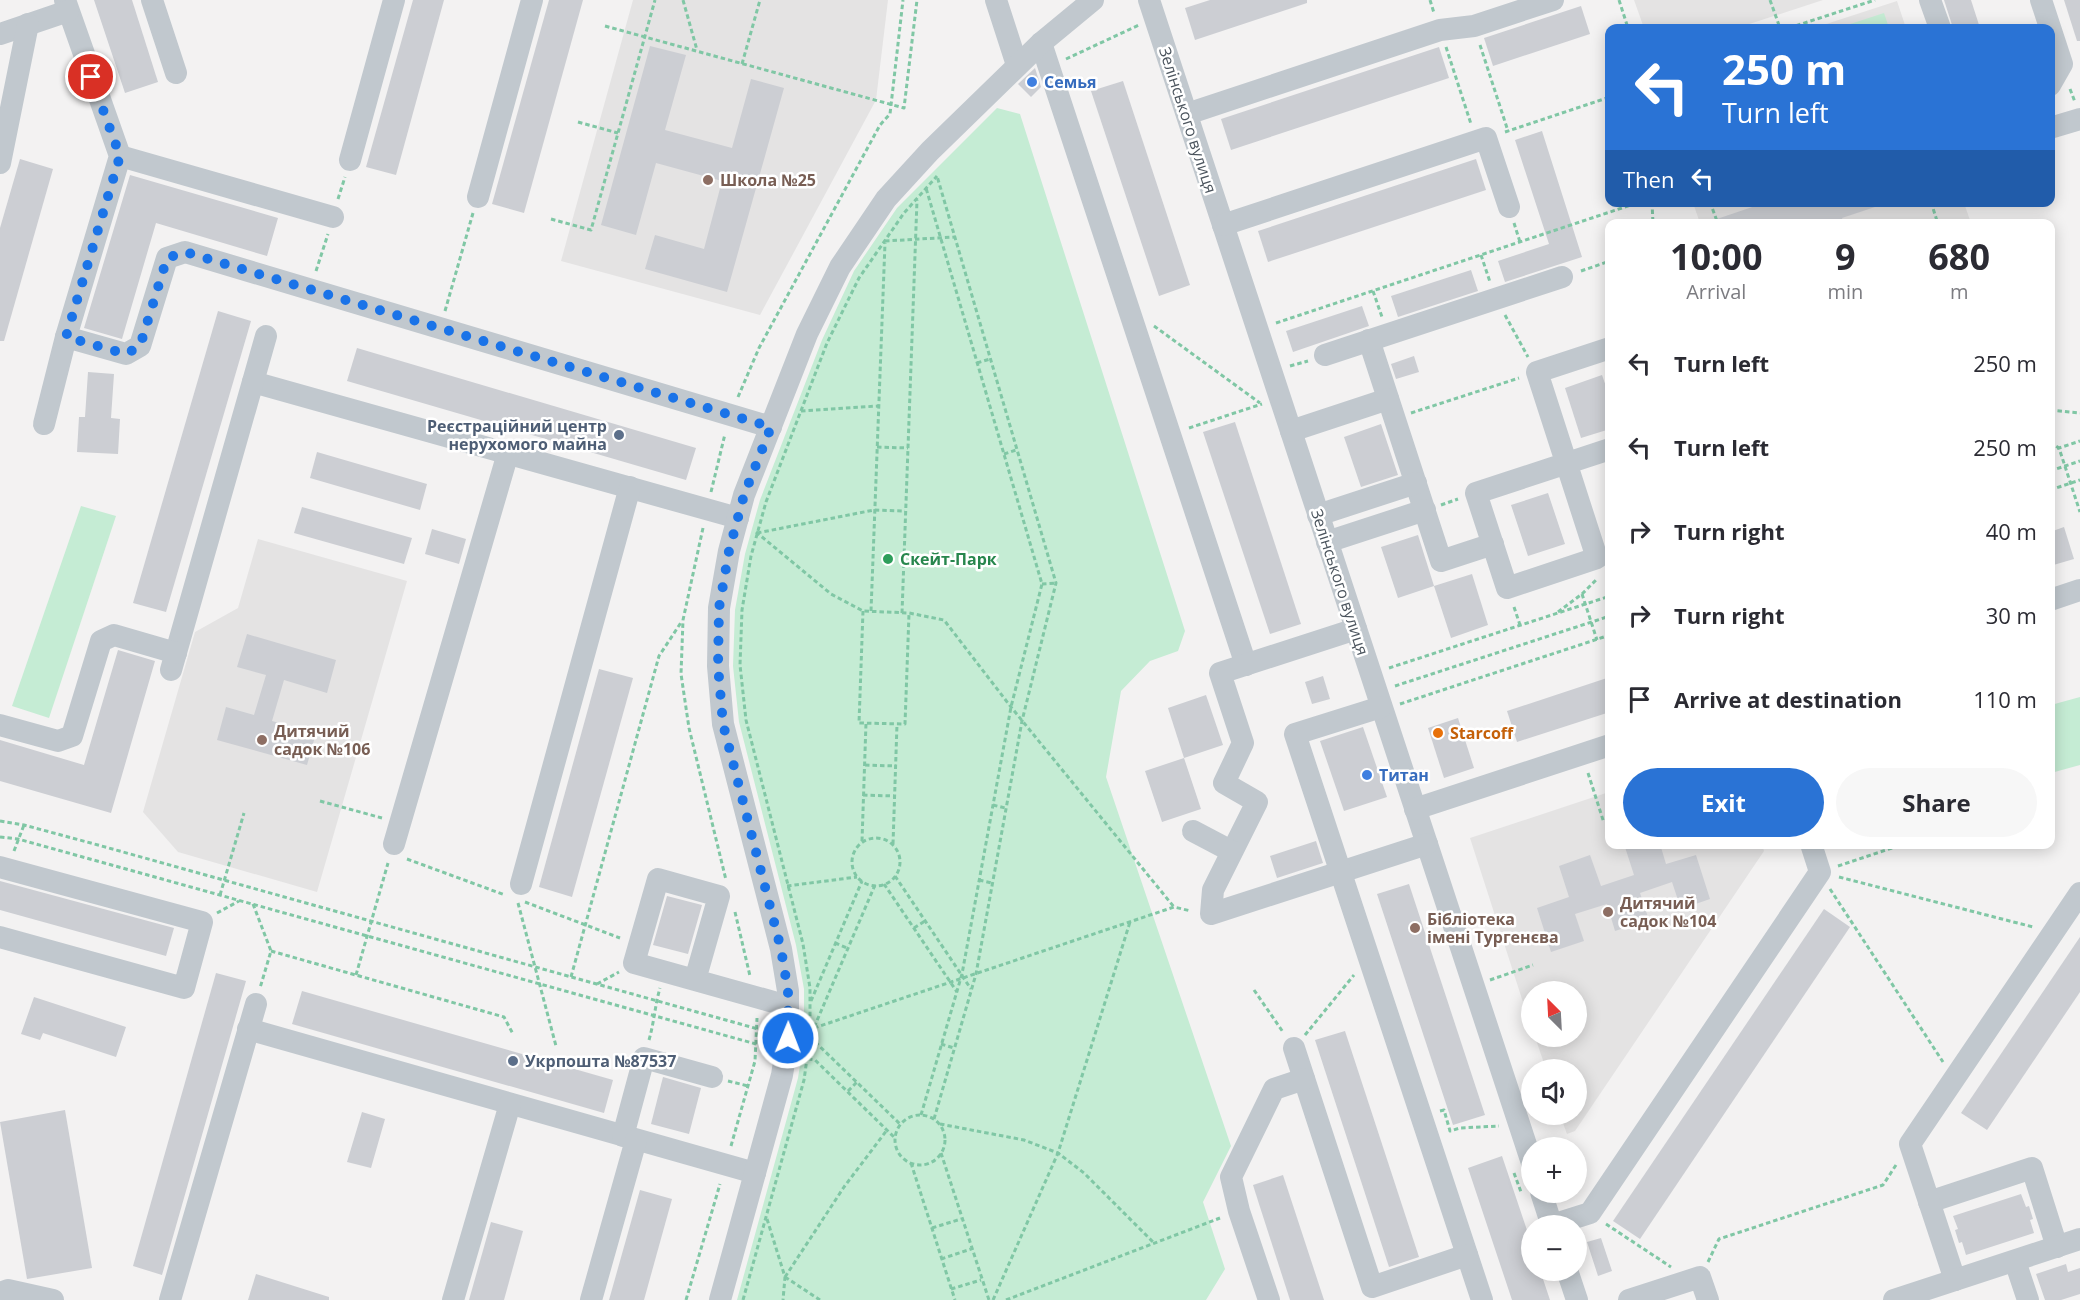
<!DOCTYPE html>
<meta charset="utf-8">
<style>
body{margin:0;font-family:"Open Sans",sans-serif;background:#f7f7f7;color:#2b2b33;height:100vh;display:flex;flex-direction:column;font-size:22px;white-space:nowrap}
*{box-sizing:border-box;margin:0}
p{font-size:20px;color:#7c7c81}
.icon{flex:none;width:33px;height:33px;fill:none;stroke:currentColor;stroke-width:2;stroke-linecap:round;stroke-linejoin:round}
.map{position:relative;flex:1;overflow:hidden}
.details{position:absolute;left:1605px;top:219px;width:450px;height:630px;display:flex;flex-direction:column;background:#fff;border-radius:12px;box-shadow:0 3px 15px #0003}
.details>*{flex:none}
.guide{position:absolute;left:1605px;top:24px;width:450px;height:183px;border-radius:12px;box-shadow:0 3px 15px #0003;background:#2a73d5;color:#fff;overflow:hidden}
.needle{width:39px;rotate:336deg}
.controls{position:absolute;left:1521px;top:981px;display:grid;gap:12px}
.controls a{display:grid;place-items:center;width:66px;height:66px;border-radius:50%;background:#fff;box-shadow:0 3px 15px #0003;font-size:30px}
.pin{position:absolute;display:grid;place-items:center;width:51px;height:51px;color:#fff;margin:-26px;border:3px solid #fff;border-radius:50%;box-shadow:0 2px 6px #0007}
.me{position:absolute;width:66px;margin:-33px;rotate:1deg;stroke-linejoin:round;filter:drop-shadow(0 0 4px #0008)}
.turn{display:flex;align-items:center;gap:21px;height:126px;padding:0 18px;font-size:27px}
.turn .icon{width:78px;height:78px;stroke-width:2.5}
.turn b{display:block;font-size:42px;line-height:51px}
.then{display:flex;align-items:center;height:57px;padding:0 18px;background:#0003;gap:12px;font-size:22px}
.eta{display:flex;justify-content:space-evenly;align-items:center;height:102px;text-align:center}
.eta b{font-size:36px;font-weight:700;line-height:42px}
.action{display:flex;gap:12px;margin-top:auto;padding:12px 18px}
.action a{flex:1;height:69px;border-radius:36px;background:#2a73d5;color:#fff;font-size:24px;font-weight:700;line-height:69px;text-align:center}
.action a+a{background:#f7f7f7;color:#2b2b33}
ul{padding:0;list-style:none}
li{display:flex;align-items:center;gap:18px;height:84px;padding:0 18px}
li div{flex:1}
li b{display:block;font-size:22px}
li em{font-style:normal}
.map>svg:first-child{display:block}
.education{fill:#e4e3e3}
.green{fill:#c5ecd4}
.building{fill:#ccced3}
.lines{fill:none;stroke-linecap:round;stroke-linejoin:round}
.path{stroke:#80c7a5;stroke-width:3;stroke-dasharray:4.5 3;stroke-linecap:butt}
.minor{stroke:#c1c8ce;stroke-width:22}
.route{stroke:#1a73e8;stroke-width:10;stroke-dasharray:0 18}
.shop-dot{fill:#3f7fe0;stroke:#fff;stroke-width:2}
.education-dot{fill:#8d6e63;stroke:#fff;stroke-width:2}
.service-dot{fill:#5c6f8a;stroke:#fff;stroke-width:2}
.leisure-dot{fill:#2e9e5b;stroke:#fff;stroke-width:2}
.food-dot{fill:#e8710a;stroke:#fff;stroke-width:2}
.labels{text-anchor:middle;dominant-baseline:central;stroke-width:5;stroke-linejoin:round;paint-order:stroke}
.shop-label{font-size:16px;font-weight:bold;fill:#366cbe;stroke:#fff;text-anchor:start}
.street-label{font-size:16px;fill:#4b545d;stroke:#fff}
.education-label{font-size:16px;font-weight:bold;fill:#785e54;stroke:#fff;text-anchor:start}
.service-label{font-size:16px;font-weight:bold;fill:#4e5e75;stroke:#fff;text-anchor:end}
.leisure-label{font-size:16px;font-weight:bold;fill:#27864d;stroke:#fff;text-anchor:start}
.food-label{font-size:16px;font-weight:bold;fill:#c56008;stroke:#fff;text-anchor:start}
</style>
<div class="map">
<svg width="2080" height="1300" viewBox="0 0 2080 1300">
<rect width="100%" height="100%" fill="#f3f2f2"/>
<g class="education">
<path d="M633 0H888L876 100 760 315 561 261Z"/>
<path d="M1634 0H1823L1737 28H1644Z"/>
<path d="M1897 1 1906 28H1814Z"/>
<path d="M1693 203H1964L1971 223H1700Z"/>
<path d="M258 539 407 581 317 892 178 852 143 812 195 632 238 608Z"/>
<path d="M1609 792 1610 844 1762 845 1764 851 1575 1131 1567 1134 1560 1115 1576 1114V1070L1546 1069 1535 1037 1576 1036V992H1532L1531 1027 1470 838Z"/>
</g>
<g class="green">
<path d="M1884 13 1889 28H1838Z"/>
<path d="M997 108 1020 114 1185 631 1178 651 1150 661 1121 691 1106 777 1231 1146 1203 1202 1225 1269 1206 1300H737L798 1078 804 1039V989L796 945 739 722 733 666 735 610 745 554 760 500 822 340 854 271 897 208Z"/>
<path d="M81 506 116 516 49 718 12 706Z"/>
<path d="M2080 697V765L2051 773V705Z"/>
</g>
<g class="building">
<path d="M94 0H132L158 82 125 93Z"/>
<path d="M413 0H444L396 175 366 167Z"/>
<path d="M549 0H583L524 213 492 204Z"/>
<path d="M1210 0H1307V3L1195 40 1185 8Z"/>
<path d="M1944 0H1971L1980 28H1953Z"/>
<path d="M2064 0H2080V41H2077Z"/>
<path d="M1581 6 1590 34 1493 66 1484 38Z"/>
<path d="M650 46 686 55 665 130 732 148 751 79 784 88 727 292 645 269 655 235 704 249 722 181 656 163 636 235 601 225Z"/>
<path d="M1439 47 1449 78 1231 150 1221 119Z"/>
<path d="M1035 68 1041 87 1031 97 1018 84Z"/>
<path d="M1123 81 1190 285 1159 296 1091 91Z"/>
<path d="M1542 131 1582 257 1505 282 1498 261 1549 244 1515 140Z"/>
<path d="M20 159 53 169 4 341H0V228Z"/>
<path d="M1476 159 1486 190 1268 262 1258 231Z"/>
<path d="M130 175 278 218 267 256 156 223 122 339 84 328Z"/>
<path d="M1767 202H1880L1881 205 1842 218 1844 224H1711V221Z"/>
<path d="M1471 270 1478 291 1398 317 1391 296Z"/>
<path d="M1362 306 1369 326 1293 352 1286 331Z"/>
<path d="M218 311 251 321 166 612 133 603Z"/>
<path d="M357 348 696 448 686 480 347 381Z"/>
<path d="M1414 356 1419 372 1396 379 1391 364Z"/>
<path d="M88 372 114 374 111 418 120 419 118 454 77 452 79 417H85Z"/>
<path d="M1602 375 1610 398V429L1581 438 1565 388Z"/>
<path d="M1235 422 1301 624 1270 634 1203 432Z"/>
<path d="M1381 424 1398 475 1361 487 1344 437Z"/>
<path d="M317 452 427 484 420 510 310 478Z"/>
<path d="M1548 493 1565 544 1528 556 1511 505Z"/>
<path d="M302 507 412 538 404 564 294 533Z"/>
<path d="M2064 527 2074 559 2050 566V532Z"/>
<path d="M432 529 466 539 459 564 425 554Z"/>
<path d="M1418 535 1434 586 1398 598 1381 547Z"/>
<path d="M1472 574 1488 625 1451 638 1434 586Z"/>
<path d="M247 634 336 660 327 693 284 680 272 721 316 733 307 765 217 740 226 707 254 715 266 675 237 667Z"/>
<path d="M118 650 155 661 111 813 0 781V740L84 765Z"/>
<path d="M599 669 633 678 572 897 539 887Z"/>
<path d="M1323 676 1330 699 1312 704 1305 682Z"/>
<path d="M1610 677V712L1517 742 1507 711Z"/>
<path d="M1206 695 1223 745 1184 758 1168 708Z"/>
<path d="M1458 718 1474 768 1444 778 1428 728Z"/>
<path d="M1363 727 1387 797 1344 811 1320 741Z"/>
<path d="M1184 758 1201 809 1162 822 1145 771Z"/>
<path d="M1316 841 1323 863 1277 878 1270 856Z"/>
<path d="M1624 844H1660L1666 864 1696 855 1710 899 1681 909 1672 882 1640 893 1649 920 1615 931 1607 904 1575 914 1584 941 1551 952 1537 908 1569 897 1559 866 1590 855 1601 886 1634 875Z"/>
<path d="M0 881 174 928 166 956 0 910Z"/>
<path d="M1409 884 1485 1115 1453 1125 1377 894Z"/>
<path d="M667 896 702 905 688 954 653 945Z"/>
<path d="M1824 909 1850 927 1640 1239 1613 1221Z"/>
<path d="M2080 937V992L1987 1130 1961 1113Z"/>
<path d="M216 973 246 981 162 1275 133 1266Z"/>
<path d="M302 991 613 1080 604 1113 292 1024Z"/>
<path d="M34 997 126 1027 116 1057 43 1033 40 1040 21 1034Z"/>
<path d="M1345 1031 1419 1257 1389 1267 1315 1040Z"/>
<path d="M663 1077 701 1088 689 1134 651 1124Z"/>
<path d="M65 1110 92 1268 27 1279 0 1122Z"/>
<path d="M362 1112 385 1119 371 1168 347 1162Z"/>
<path d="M1502 1156 1532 1245V1270H1540L1550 1300H1512L1468 1168Z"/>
<path d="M1283 1175 1324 1300H1290L1259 1204 1253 1185Z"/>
<path d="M640 1190 672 1199 644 1300H609Z"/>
<path d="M2021 1194 2026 1207 2029 1206 2033 1219 2030 1220 2034 1233 1966 1255 1962 1242 1959 1243 1955 1230 1958 1229 1953 1216Z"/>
<path d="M491 1222 523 1231 504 1300H469Z"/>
<path d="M1601 1238 1612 1271 1598 1276 1587 1242Z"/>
<path d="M2066 1264 2068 1272 2080 1268V1294L2061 1300H2045L2036 1274Z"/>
<path d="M256 1274 329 1297V1300H248Z"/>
</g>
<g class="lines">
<g class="path">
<path d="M683 0 697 50"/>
<path d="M1430 0 1434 13"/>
<path d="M1619 0 1628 28"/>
<path d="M1770 0 1780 28"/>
<path d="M605 26 904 108 917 0"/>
<path d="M1789 28 1875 0"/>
<path d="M1480 45 1508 131"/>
<path d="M1446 47 1471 124"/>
<path d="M1066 59 1139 25"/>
<path d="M742 64 760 0"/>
<path d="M2070 89 2075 102"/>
<path d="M578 122 618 133"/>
<path d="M1505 132 1610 97"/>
<path d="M338 199 345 177"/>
<path d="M1652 202 1653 224"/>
<path d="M1710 202 1718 224"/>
<path d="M1931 202 1938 224"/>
<path d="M551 219 591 230 655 0"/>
<path d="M1514 223 1520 242"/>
<path d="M885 241 955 237"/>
<path d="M1481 255 1490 282"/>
<path d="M316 271 328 234"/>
<path d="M1581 271 1610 261"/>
<path d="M1373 291 1382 317"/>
<path d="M445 311 473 213"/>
<path d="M1505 315 1528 357"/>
<path d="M1276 323 1640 202"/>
<path d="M1154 326 1260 403"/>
<path d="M977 363 990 359"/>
<path d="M1290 366 1308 361"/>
<path d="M738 397 759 348 880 125 890 114 903 0"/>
<path d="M2050 410 2080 413"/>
<path d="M801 411 878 406"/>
<path d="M1411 413 1519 378"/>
<path d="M1189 428 1262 404"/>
<path d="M2050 442 2059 448 2080 512"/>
<path d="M877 447 908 448"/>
<path d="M2050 451 2080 441"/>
<path d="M1004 454 1016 450"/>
<path d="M2050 471 2080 461"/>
<path d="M2050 490 2080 480"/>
<path d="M711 492 725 434"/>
<path d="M1441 505 1458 499"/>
<path d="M703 528 683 620 681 674 689 728 726 880"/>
<path d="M756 532 831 594 863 611 909 613 944 620 1011 707 1174 907"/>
<path d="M757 533 874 510 905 511"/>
<path d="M1042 584 1056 583"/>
<path d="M1582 594 1597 640"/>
<path d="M1514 607 1520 625"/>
<path d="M863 611 859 723 905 724 909 614"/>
<path d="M871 611 885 243"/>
<path d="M1558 612 1582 594 1596 580"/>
<path d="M902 613 917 200"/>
<path d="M1389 668 1610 596"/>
<path d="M1395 686 1610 616"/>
<path d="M1400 704 1610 635"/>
<path d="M865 765 896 766"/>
<path d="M1588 773 1604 823"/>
<path d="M863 795 894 796"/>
<path d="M320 801 382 818"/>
<path d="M993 805 1005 808"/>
<path d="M0 821 24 825 98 845 758 1029"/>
<path d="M0 837 18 839 756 1044"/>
<circle cx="876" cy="862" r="24"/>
<path d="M862 841 866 723"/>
<path d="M893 844 897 724"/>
<path d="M14 851 24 825"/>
<path d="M407 859 505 895"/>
<path d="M1838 866 1898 846V844"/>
<path d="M895 876 971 989"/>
<path d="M1839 877 2033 927"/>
<path d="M979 880 992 883"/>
<path d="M884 884 957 992"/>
<path d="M875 885 810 1037 900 1124"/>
<path d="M787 886 857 877"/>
<path d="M1830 889 1943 1062"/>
<path d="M220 895 244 813"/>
<path d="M525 902 620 938"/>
<path d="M518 903 556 1046"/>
<path d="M253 904 271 951 260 988"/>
<path d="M735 912 750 976"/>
<path d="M217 913 239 901"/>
<path d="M914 928 925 921"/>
<path d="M835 943 847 948"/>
<path d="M271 951 504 1017 513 1034"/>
<path d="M356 975 388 863"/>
<path d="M571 977 659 656 682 621"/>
<path d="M1490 980 1533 965"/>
<path d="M597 984 619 972"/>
<path d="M1254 990 1283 1032"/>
<path d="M811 1001 862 881"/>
<path d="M814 1028 1174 907 1191 911"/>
<path d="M1305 1035 1354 975"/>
<path d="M649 1040C654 1023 655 1005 660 988"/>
<path d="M941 1044 954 1048"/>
<path d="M808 1059 815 1060 895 1138"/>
<path d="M728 1081 748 1086"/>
<path d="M848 1091 857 1082"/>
<path d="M1440 1111 1444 1110 1450 1131 1460 1128 1499 1126"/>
<circle cx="920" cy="1140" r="25"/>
<path d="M921 1115 962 974 1011 707 1042 584 926 188"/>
<path d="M934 1119 976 974 1022 721 1056 583 937 176"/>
<path d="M940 1124 1024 1140 1058 1153 1084 1173 1155 1244"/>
<path d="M731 1146 755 1061 757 1018"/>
<path d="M941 1153 989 1300"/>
<path d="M911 1163 955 1300"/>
<path d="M1514 1173 1521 1192"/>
<path d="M767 1219 785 1277 783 1300"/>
<path d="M1606 1224 1671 1267"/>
<path d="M932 1228 961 1219"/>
<path d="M1576 1243 1581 1256"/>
<path d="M941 1259 971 1249"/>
<path d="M1708 1262 1719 1239 1883 1185 1896 1165"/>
<path d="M785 1277 844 1187 887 1130"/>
<path d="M785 1277 820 1300"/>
<path d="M951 1289 981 1280"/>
<path d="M686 1300 720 1184"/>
<path d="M743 1300 804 1080 810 1037V988L803 944 746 720 740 665 742 610 751 556 766 502 827 343 859 278 904 213 937 176"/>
<path d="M993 1300 1058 1153 1130 922"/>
<path d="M1006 1300 1220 1218"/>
</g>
<g class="minor">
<path d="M65 0 120 156 66 337 126 354 140 346 167 258 185 252 771 427"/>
<path d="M152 0 176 73"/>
<path d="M996 0 1017 65"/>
<path d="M1149 0 1532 1163"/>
<path d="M1930 0 1940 28"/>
<path d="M2041 0 2062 64 2050 85"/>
<path d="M0 34 68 11"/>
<path d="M1041 43 1246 665"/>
<path d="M1187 114 1440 30 1474 26 1553 0"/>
<path d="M2050 128 2080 119"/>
<path d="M120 156 333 217"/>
<path d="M350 160 394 0"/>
<path d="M0 163 28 24"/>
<path d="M478 197 532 0"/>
<path d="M1223 225 1486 138 1509 207"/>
<path d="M1369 340 1441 561 1493 544"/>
<path d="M1610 348 1537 372 1597 558 1507 588 1476 493 1610 449"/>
<path d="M1325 355 1562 277"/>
<path d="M253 382 738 518"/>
<path d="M44 424 66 337"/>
<path d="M1291 431 1388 399"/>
<path d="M1318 515 1416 483"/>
<path d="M1327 542 1425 510"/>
<path d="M2050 600 2080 590"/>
<path d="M1356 629 1220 673 1243 743 1224 783 1257 802 1213 890 1211 914 1427 844"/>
<path d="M171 670 266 336"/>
<path d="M1381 707 1295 734 1482 1300"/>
<path d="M0 725 58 741 72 736 101 641 114 635 176 653"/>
<path d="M1415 809 1610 745"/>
<path d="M1193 831 1231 851"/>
<path d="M394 844 508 453"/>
<path d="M0 867 202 922 184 988 0 937"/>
<path d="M521 884 630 487"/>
<path d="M695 980 719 896 658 879 634 963 788 1006"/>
<path d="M248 1029 755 1173"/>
<path d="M1294 1048 1372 1287 1467 1255"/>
<path d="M623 1136 644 1058 712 1077"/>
<path d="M1541 1192 1552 1226"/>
<path d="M1929 1202 2032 1168 2057 1247"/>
<path d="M1552 1225 1590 1213 1820 872 1811 844"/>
<path d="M2015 1261 2028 1300"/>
<path d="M1567 1270 1577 1300"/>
<path d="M1955 1280 1910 1144 2080 893"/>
<path d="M0 1293 8 1290 53 1300"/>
<path d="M170 1300 256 1004"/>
<path d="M453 1300 510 1104"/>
<path d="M591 1300 636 1140"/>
<path d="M720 1300 782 1075 788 1038V991L781 949 723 724 718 666 719 608 729 551 744 495 807 334 840 267 886 199 930 151 1041 43 1093 0"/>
<path d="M1269 1300 1239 1211 1231 1177 1274 1089 1304 1079"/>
<path d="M1629 1300 1700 1277 1708 1300"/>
<path d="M1894 1300 2080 1239"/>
</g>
</g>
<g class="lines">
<path class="route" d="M91 77 120 156 66 337 126 354 140 346 167 258 185 252 771 427 744 495 729 551 719 608 718 666 723 724 781 949 788 991V1038"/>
</g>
<g class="shop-dot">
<circle cx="1032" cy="82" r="6"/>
<circle cx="1367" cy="775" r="6"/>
</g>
<g class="education-dot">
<circle cx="708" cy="180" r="6"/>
<circle cx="262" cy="740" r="6"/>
<circle cx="1608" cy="912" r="6"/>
<circle cx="1415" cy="928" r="6"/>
</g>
<g class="service-dot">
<circle cx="619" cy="435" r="6"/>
<circle cx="513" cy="1061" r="6"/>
</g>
<circle class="leisure-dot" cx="888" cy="559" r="6"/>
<circle class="food-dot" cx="1438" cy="733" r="6"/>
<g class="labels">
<g class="shop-label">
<text x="1044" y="82">Семья</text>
<text x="1379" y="775">Титан</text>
</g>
<g class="street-label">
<text transform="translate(1188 120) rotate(72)">Зелінського вулиця</text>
<text transform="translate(1340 582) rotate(72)">Зелінського вулиця</text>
</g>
<g class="education-label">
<text x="720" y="180">Школа №25</text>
<text x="274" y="731">Дитячий<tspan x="274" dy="18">садок №106</tspan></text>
<text x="1620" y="903">Дитячий<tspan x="1620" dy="18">садок №104</tspan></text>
<text x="1427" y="919">Бібліотека<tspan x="1427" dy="18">імені Тургенєва</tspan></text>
</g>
<g class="service-label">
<text x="607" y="426">Реєстраційний центр<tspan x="607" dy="18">нерухомого майна</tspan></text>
<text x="525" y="1061" text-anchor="start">Укрпошта №87537</text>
</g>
<g class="leisure-label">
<text x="900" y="559">Скейт-Парк</text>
</g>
<g class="food-label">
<text x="1450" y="733">Starcoff</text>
</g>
</g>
</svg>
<div class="controls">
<a><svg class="needle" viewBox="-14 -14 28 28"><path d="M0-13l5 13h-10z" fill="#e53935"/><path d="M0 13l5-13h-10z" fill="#7c7c81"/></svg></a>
<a><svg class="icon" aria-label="sound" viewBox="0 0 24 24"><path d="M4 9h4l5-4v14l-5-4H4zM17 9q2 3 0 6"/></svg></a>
<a>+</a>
<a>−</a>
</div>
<div class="pin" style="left:91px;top:77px;background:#d93025"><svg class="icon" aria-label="arrive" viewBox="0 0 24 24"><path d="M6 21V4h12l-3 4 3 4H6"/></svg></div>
<svg class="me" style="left:788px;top:1038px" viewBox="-20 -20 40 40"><circle r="17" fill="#1a73e8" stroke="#fff" stroke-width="3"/><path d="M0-11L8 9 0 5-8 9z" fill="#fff"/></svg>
<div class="guide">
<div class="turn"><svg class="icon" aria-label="left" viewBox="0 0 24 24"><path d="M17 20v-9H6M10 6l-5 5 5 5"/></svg><div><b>250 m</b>Turn left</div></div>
<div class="then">Then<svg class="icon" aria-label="left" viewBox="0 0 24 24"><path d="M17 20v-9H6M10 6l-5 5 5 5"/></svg></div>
</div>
<section class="details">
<div class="eta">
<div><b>10:00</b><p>Arrival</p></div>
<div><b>9</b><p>min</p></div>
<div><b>680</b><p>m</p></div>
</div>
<ul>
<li><svg class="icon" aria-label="left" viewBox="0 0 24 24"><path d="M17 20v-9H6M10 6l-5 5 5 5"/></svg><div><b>Turn left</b></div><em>250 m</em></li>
<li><svg class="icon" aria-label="left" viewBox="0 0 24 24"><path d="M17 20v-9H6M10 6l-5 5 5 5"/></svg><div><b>Turn left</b></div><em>250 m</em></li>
<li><svg class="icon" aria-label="right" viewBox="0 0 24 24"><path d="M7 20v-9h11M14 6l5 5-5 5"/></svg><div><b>Turn right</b></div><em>40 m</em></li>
<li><svg class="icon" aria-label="right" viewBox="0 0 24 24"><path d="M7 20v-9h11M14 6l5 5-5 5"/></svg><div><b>Turn right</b></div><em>30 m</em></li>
<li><svg class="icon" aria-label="arrive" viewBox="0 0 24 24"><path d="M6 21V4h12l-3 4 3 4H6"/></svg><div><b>Arrive at destination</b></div><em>110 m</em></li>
</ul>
<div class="action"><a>Exit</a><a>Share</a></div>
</section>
</div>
